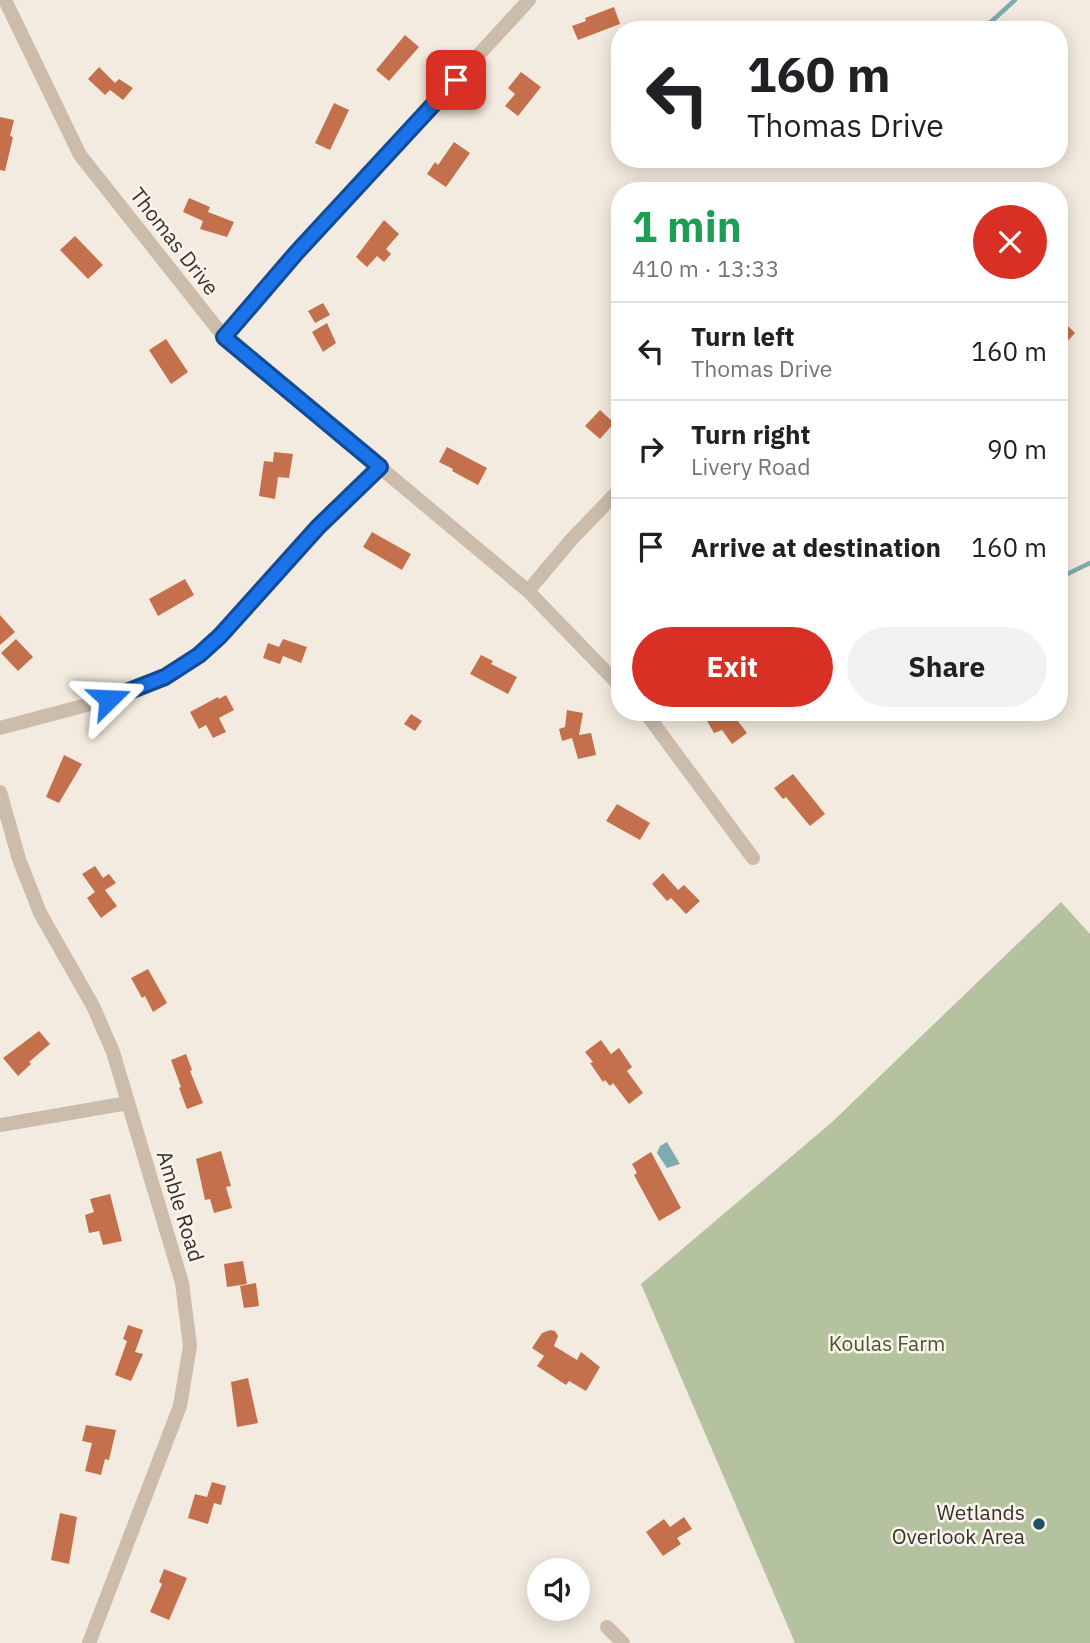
<!DOCTYPE html>
<meta charset="utf-8">
<style>
body{margin:0;font-family:"IBM Plex Sans",sans-serif;background:#f2f2f2;color:#202124;height:100vh;display:flex;flex-direction:column;font-size:26px;white-space:nowrap}
*{box-sizing:border-box;margin:0}
p{font-size:23px;color:#757577}
.icon{flex:none;width:38px;height:38px;fill:none;stroke:currentColor;stroke-width:2;stroke-linecap:round;stroke-linejoin:round}
.map{position:relative;flex:1;overflow:hidden}
.side{position:absolute;left:611px;top:182px;width:457px;height:539px;display:flex;flex-direction:column;background:#fff;border-radius:28px;box-shadow:0 4px 18px #0003}
.side>*{flex:none}
.banner{position:absolute;left:611px;top:21px;width:457px;height:147px;border-radius:28px;box-shadow:0 4px 18px #0003;background:#fff;color:#202124;overflow:hidden}
.fabs{position:absolute;left:527px;top:1558px;display:grid;gap:14px}
.fabs a{display:grid;place-items:center;width:63px;height:63px;border-radius:50%;background:#fff;box-shadow:0 4px 18px #0003;font-size:35px}
.pin{position:absolute;display:grid;place-items:center;width:60px;height:60px;color:#fff;margin:-30px;border-radius:14px;box-shadow:0 4px 10px #0006}
.me{position:absolute;width:77px;margin:-38px;rotate:69deg;stroke-linejoin:round;filter:drop-shadow(0 0 5px #0008)}
.turn{display:flex;align-items:center;gap:24px;height:147px;padding:0 21px;font-size:32px}
.turn .icon{width:91px;height:91px;stroke-width:2.5}
.turn b{display:block;font-size:49px;line-height:60px}
.round{display:grid;place-items:center;flex:none;width:74px;height:74px;border-radius:37px;background:#f2f2f2}
.overview{display:flex;align-items:center;justify-content:space-between;height:119px;padding:0 21px}
h1{font-size:42px;font-weight:700;line-height:52px;color:#1e9e55}
.cta{display:flex;gap:14px;margin-top:auto;padding:14px 21px}
.cta a{flex:1;height:80px;border-radius:42px;background:#d93025;color:#fff;font-size:28px;font-weight:700;line-height:80px;text-align:center}
.cta a+a{background:#f2f2f2;color:#202124}
ul{padding:0;list-style:none}
li{display:flex;align-items:center;gap:21px;height:98px;padding:0 21px;border-top:2px solid #e0e0e0}
li div{flex:1}
li b{display:block;font-size:26px}
li em{font-style:normal}
.map>svg:first-child{display:block}
.green{fill:#b4c29f}
.water{fill:#7eabb0}
.lines{fill:none;stroke-linecap:round;stroke-linejoin:round}
.stream{stroke:#7eabb0;stroke-width:4.5}
.building{fill:#c4704c}
.street{stroke:#cbbcab;stroke-width:14}
.route-casing{stroke:#114b97;stroke-width:18}
.route{stroke:#1a73e8;stroke-width:12}
.poi-dot{fill:#20535b;stroke:#faf5ec;stroke-width:2.5}
.labels{text-anchor:middle;dominant-baseline:central;stroke-width:5;stroke-linejoin:round;paint-order:stroke}
.street-label{font-size:21px;fill:#39302a;stroke:#faf5ec}
.park-label{font-size:21px;fill:#46572e;stroke:#faf5ec}
.poi-label{font-size:21px;fill:#39302a;stroke:#faf5ec;text-anchor:end}
</style>
<div class="map">
<svg width="1090" height="1643" viewBox="0 0 1090 1643">
<rect width="100%" height="100%" fill="#f3ebdf"/>
<path class="green" d="M1061 902 1090 934V1643H795L641 1284 831 1123Z"/>
<path class="water" d="M667 1142 680 1164 667 1168 657 1153 660 1146Z"/>
<g class="lines">
<g class="stream">
<path d="M982 30 1015 0"/>
<path d="M1059 578 1090 563"/>
</g>
</g>
<g class="building">
<path d="M614 7 620 24 578 40 572 26 586 21 585 18Z"/>
<path d="M405 35 419 47 389 81 376 70Z"/>
<path d="M99 67 115 83 119 79 133 88 123 100 110 90 105 95 88 79Z"/>
<path d="M521 72 541 87 518 116 505 106 515 94 508 88Z"/>
<path d="M334 103 349 110 330 150 315 143Z"/>
<path d="M0 117 14 120 10 136 13 137 5 171 0 170Z"/>
<path d="M454 142 470 153 446 187 427 174 435 162 438 165Z"/>
<path d="M189 198 210 207 208 212 234 222 227 237 200 229 203 221 183 212Z"/>
<path d="M384 220 399 234 386 249 391 254 384 262 377 256 367 267 356 257Z"/>
<path d="M75 236 103 265 88 279 60 250Z"/>
<path d="M323 303 330 315 315 323 308 311Z"/>
<path d="M1059 317 1075 333 1059 350Z"/>
<path d="M327 323 336 343 323 352 312 332Z"/>
<path d="M166 339 188 372 171 384 149 350Z"/>
<path d="M600 410 614 423 600 439 585 426Z"/>
<path d="M447 447 487 468 478 485 452 471 453 469 439 462Z"/>
<path d="M274 452 293 454 289 478 278 477 275 499 259 496 264 461 273 462Z"/>
<path d="M372 532 411 554 402 570 363 547Z"/>
<path d="M185 579 194 595 158 616 149 599Z"/>
<path d="M0 615 15 632 0 645Z"/>
<path d="M16 639 33 657 18 671 1 653Z"/>
<path d="M283 639 307 647 301 663 283 656 280 664 263 658 268 643 279 647Z"/>
<path d="M481 655 493 661 491 664 517 677 508 694 470 674Z"/>
<path d="M226 695 234 710 219 718 226 732 213 738 206 725 199 729 190 712 218 697 219 699Z"/>
<path d="M567 710 583 713 579 735 591 733 596 755 578 759 572 738 562 741 559 729 565 727Z"/>
<path d="M702 712H731L747 733 732 744 722 730 714 733Z"/>
<path d="M411 714 422 721 415 731 404 724Z"/>
<path d="M64 755 82 764 59 803 46 797Z"/>
<path d="M793 774 825 814 810 826 786 797 783 799 774 788Z"/>
<path d="M617 804 650 823 640 840 606 821Z"/>
<path d="M95 866 103 878 109 874 116 883 105 890 117 906 101 918 87 898 95 892 82 874Z"/>
<path d="M663 873 678 890 684 885 700 901 686 914 671 898 667 901 652 884Z"/>
<path d="M148 969 167 1003 153 1012 145 996 142 998 131 978Z"/>
<path d="M39 1031 50 1044 29 1062 31 1064 18 1076 3 1058Z"/>
<path d="M601 1040 611 1054 619 1048 632 1067 627 1071 643 1093 629 1104 613 1083 610 1086 605 1080 603 1082 590 1063 593 1062 585 1052Z"/>
<path d="M186 1054 192 1070 190 1071 203 1103 187 1109 179 1088 181 1087 171 1060Z"/>
<path d="M221 1151 231 1186 226 1187 232 1208 214 1213 210 1199 205 1200 196 1159Z"/>
<path d="M651 1152 681 1208 659 1221 634 1175 637 1173 632 1164Z"/>
<path d="M110 1194 122 1241 103 1245 99 1231 89 1233 85 1215 94 1212 90 1199Z"/>
<path d="M243 1261 247 1284 227 1287 224 1264Z"/>
<path d="M256 1283 259 1306 244 1308 240 1286Z"/>
<path d="M128 1325 143 1330 135 1352 143 1354 131 1381 115 1375 127 1341 123 1339Z"/>
<path d="M550 1330 555 1331 558 1336 554 1346 577 1360 581 1352 600 1367 586 1391 569 1381 566 1385 537 1366 544 1356 532 1348 542 1333Z"/>
<path d="M248 1378 258 1423 237 1427 231 1382Z"/>
<path d="M86 1425 116 1430 109 1460 105 1459 101 1475 85 1471 92 1443 82 1441Z"/>
<path d="M212 1482 226 1486 221 1505 214 1503 208 1524 188 1518 195 1494 207 1497Z"/>
<path d="M60 1513 77 1517 69 1564 51 1560Z"/>
<path d="M684 1517 692 1529 677 1538 681 1544 663 1556 646 1532 664 1519 670 1527Z"/>
<path d="M164 1569 187 1578 169 1620 150 1612 162 1584 159 1582Z"/>
</g>
<g class="lines">
<g class="street">
<path d="M5 0 80 155 224 337 528 591 620 686"/>
<path d="M224 337 297 252 529 0"/>
<path d="M528 591 571 540 620 489"/>
<path d="M645 712 753 858"/>
<path d="M0 728 109 699 165 677 199 655 220 636 318 527 380 467"/>
<path d="M0 792 19 859 40 913 93 1006 113 1052 182 1283 190 1346 180 1406 89 1643"/>
<path d="M0 1125 128 1103"/>
<path d="M607 1627 623 1643"/>
</g>
</g>
<g class="lines">
<g class="route-casing">
<path id="route" d="M109 699 165 677 199 655 220 636 318 527 380 467 224 337 297 252 456 80"/>
</g>
<use href="#route" class="route"/>
</g>
<circle class="poi-dot" cx="1039" cy="1524" r="7"/>
<g class="labels">
<g class="street-label">
<text transform="translate(175 241) rotate(52)">Thomas Drive</text>
<text transform="translate(181 1206) rotate(73)">Amble Road</text>
</g>
<g class="park-label">
<text x="887" y="1343">Koulas Farm</text>
</g>
<g class="poi-label">
<text x="1025" y="1512">Wetlands<tspan x="1025" dy="24">Overlook Area</tspan></text>
</g>
</g>
</svg>
<div class="fabs">
<a><svg class="icon" aria-label="sound" viewBox="0 0 24 24"><path d="M4 9h4l5-4v14l-5-4H4zM17 9q2 3 0 6"/></svg></a>
</div>
<div class="pin" style="left:456px;top:80px;background:#d93025"><svg class="icon" aria-label="arrive" viewBox="0 0 24 24"><path d="M6 21V4h12l-3 4 3 4H6"/></svg></div>
<svg class="me" style="left:109px;top:699px" viewBox="-20 -20 40 40"><path d="M0-17L14 15 0 8-14 15z" fill="#1a73e8" stroke="#fff" stroke-width="4"/></svg>
<div class="banner">
<div class="turn"><svg class="icon" aria-label="left" viewBox="0 0 24 24"><path d="M17 20v-9H6M10 6l-5 5 5 5"/></svg><div><b>160 m</b>Thomas Drive</div></div>
</div>
<section class="side">
<div class="overview"><div><h1>1 min</h1><p>410 m · 13:33</p></div><a class="round" style="background:#d93025;color:#fff"><svg class="icon" aria-label="close" viewBox="0 0 24 24"><path d="M6 6l12 12M18 6L6 18"/></svg></a></div>
<ul>
<li><svg class="icon" aria-label="left" viewBox="0 0 24 24"><path d="M17 20v-9H6M10 6l-5 5 5 5"/></svg><div><b>Turn left</b><p>Thomas Drive</p></div><em>160 m</em></li>
<li><svg class="icon" aria-label="right" viewBox="0 0 24 24"><path d="M7 20v-9h11M14 6l5 5-5 5"/></svg><div><b>Turn right</b><p>Livery Road</p></div><em>90 m</em></li>
<li><svg class="icon" aria-label="arrive" viewBox="0 0 24 24"><path d="M6 21V4h12l-3 4 3 4H6"/></svg><div><b>Arrive at destination</b></div><em>160 m</em></li>
</ul>
<div class="cta"><a>Exit</a><a>Share</a></div>
</section>
</div>
